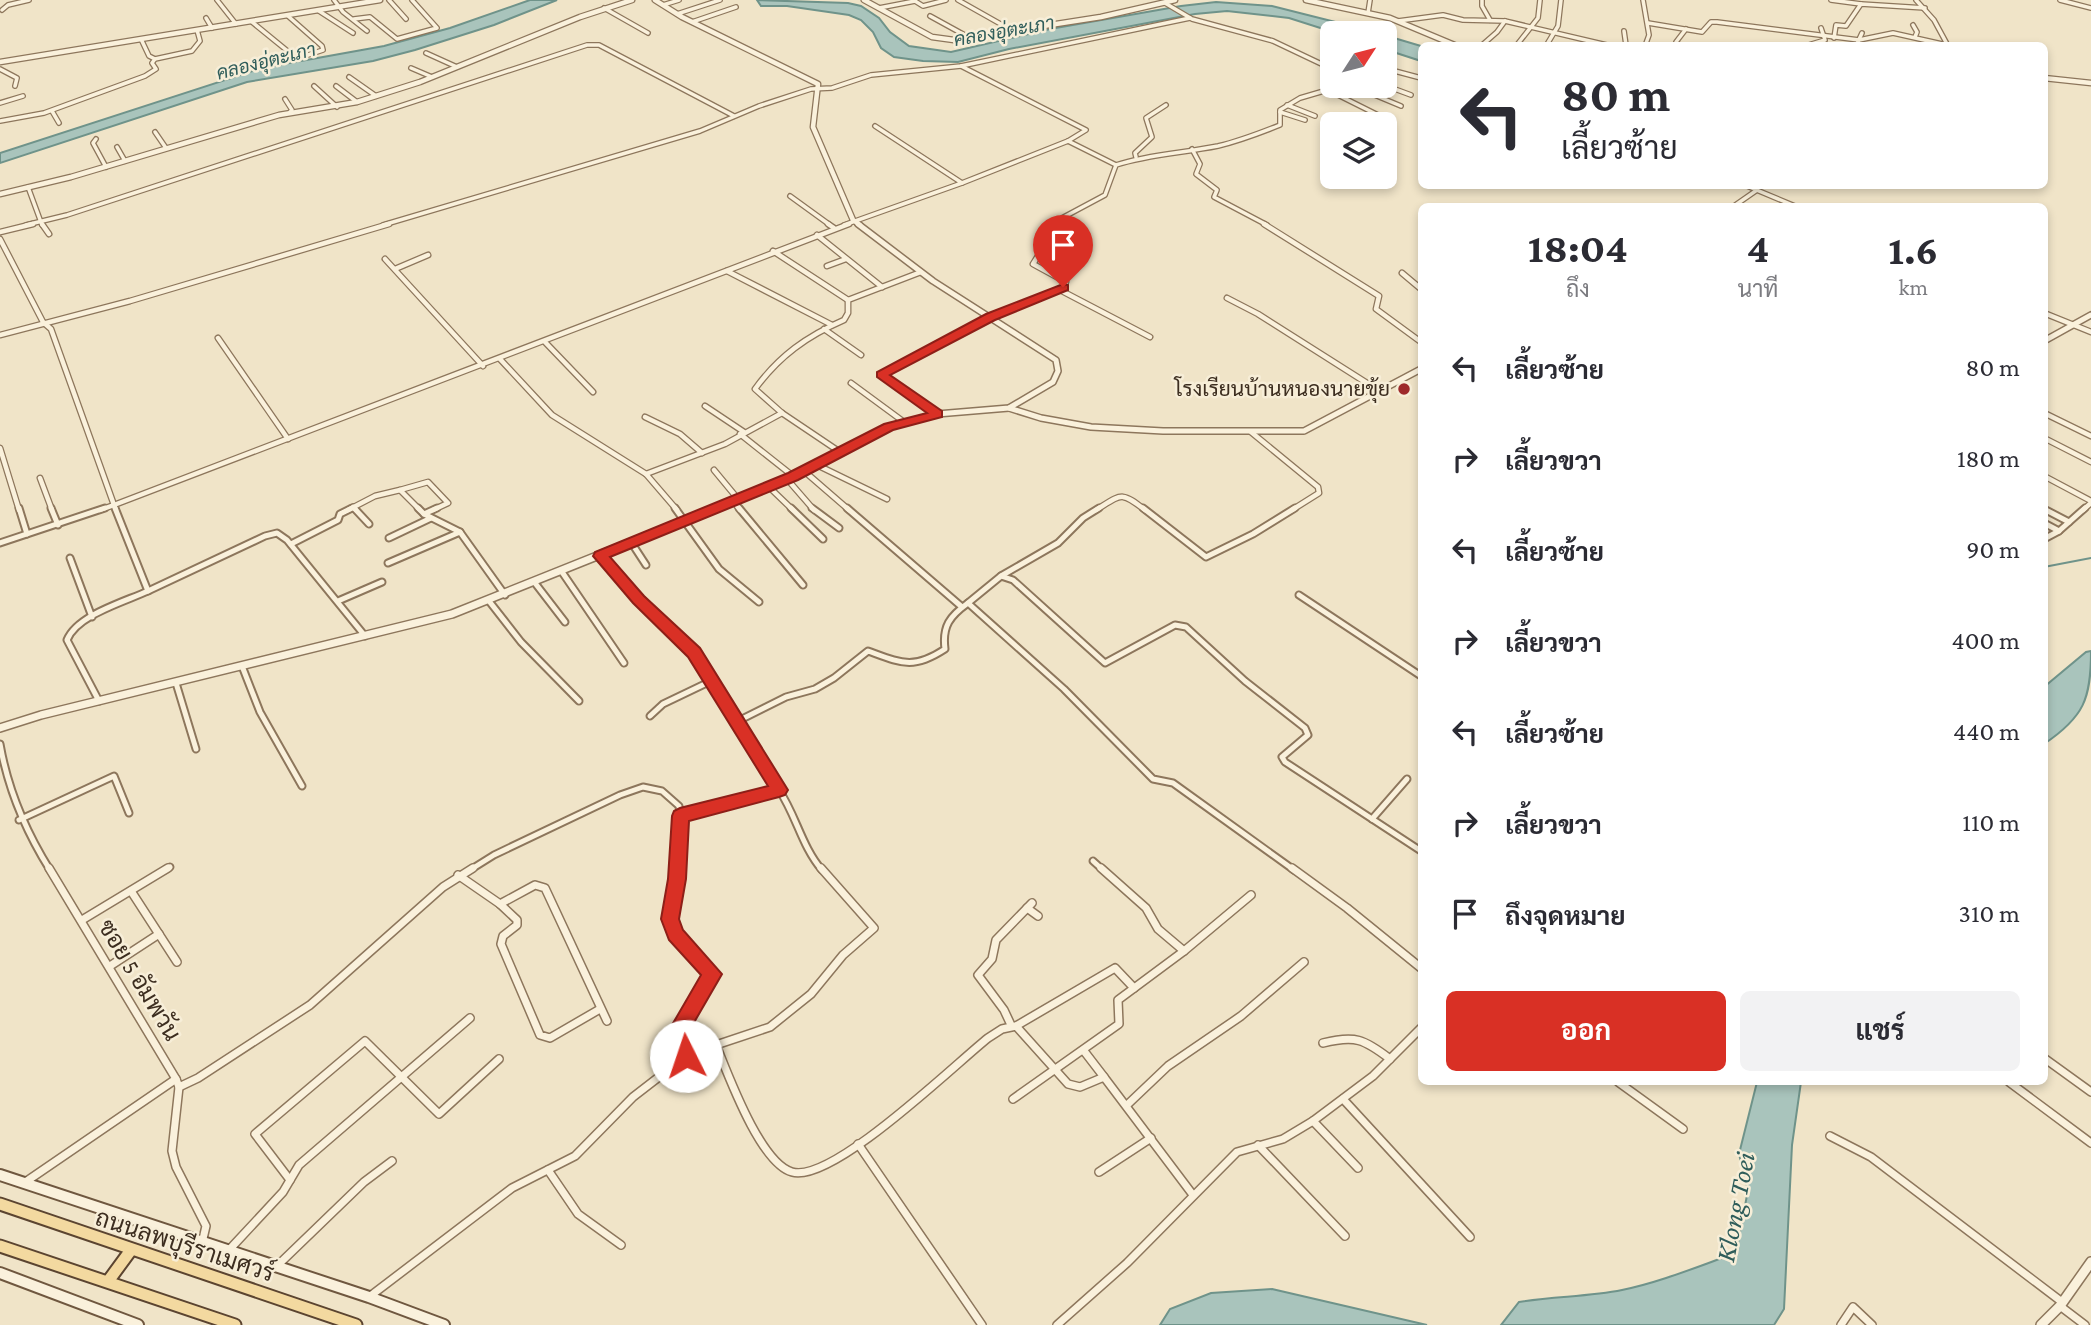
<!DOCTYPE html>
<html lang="th">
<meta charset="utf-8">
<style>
body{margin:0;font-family:"Crimson Pro",Sarabun,serif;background:#f2f2f3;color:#2b2b33;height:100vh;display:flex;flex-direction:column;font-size:26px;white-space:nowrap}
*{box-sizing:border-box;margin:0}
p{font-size:23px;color:#7c7c81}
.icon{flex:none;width:38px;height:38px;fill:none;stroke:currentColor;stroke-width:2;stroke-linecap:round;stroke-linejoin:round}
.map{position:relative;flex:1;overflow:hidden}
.side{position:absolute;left:1418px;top:203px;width:630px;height:882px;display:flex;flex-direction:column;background:#fff;border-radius:10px;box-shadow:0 4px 10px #0003}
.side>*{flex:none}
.top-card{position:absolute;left:1418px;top:42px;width:630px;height:147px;border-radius:10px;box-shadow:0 4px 10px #0003;background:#fff;color:#2b2b33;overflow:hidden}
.needle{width:46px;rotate:54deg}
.controls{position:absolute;left:1320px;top:21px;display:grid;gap:14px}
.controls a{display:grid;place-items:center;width:77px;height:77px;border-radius:10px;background:#fff;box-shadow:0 4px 10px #0003;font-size:35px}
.pin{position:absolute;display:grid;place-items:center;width:60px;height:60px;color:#fff;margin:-72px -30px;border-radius:50% 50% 50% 0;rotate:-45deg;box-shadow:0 0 7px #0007}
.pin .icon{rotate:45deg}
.me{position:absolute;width:77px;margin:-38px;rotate:356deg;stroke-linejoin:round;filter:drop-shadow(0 0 5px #0008)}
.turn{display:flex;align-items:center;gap:24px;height:147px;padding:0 28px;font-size:32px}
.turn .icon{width:91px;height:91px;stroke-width:2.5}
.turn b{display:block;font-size:49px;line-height:60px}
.eta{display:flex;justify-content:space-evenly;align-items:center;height:119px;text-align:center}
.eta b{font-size:42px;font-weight:700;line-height:49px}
.action{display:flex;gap:14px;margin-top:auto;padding:14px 28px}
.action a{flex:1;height:80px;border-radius:10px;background:#d93025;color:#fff;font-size:28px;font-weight:700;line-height:80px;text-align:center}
.action a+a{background:#f2f2f3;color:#2b2b33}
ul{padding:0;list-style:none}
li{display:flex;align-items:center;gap:21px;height:91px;padding:0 28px}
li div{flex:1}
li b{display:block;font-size:26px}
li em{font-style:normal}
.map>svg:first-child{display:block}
.water{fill:#a9c4bc;stroke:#6f938a;stroke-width:2}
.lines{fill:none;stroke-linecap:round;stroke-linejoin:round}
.stream{stroke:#6f938a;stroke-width:2}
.minor-far3-casing{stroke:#8d765c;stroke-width:6}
.minor-far2-casing{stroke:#8d765c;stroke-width:7}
.minor-far1-casing{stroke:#8d765c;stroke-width:9}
.minor-casing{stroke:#8d765c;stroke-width:10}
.tertiary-far3-casing{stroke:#8d765c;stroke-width:7}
.tertiary-far2-casing{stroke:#8d765c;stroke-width:8}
.tertiary-far1-casing{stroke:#8d765c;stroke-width:10}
.tertiary-casing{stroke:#8d765c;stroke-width:12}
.secondary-casing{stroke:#6f573f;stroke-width:14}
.primary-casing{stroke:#5b4430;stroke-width:15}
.minor-far3{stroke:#faf1dc;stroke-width:3.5}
.minor-far2{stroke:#faf1dc;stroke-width:4.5}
.minor-far1{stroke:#faf1dc;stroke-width:5}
.minor{stroke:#faf1dc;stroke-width:7}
.tertiary-far3{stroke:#faf1dc;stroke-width:4.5}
.tertiary-far2{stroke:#faf1dc;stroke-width:5}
.tertiary-far1{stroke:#faf1dc;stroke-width:7}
.tertiary{stroke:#faf1dc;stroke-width:9}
.secondary{stroke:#faf1dc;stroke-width:10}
.primary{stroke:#f3d9a0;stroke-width:11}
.route{fill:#d93025;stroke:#8d1f18;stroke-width:2}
.poi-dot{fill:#9e2a2b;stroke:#f7eed8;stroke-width:2.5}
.labels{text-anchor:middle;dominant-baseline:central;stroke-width:5;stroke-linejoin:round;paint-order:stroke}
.far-water-label{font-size:19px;font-style:italic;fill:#2f5d5a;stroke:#f7eed8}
.poi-label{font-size:21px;fill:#3d2e20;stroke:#f7eed8;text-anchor:end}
.near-street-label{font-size:24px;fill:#3d2e20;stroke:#f7eed8}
.near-water-label{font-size:28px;font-style:italic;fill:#2f5d5a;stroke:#f7eed8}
</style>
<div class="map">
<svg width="2091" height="1325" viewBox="0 0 2091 1325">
<rect width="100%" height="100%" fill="#f0e4c8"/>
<g class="water">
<path d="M530 0H557L494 25 415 50 373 61 247 82 0 163V153L262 68 384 46 450 28Z"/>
<path d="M757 0 848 3 861 6 879 18 890 32 909 46 951 52 1050 29 1181 6 1216 2 1272 6 1379 33H1336L1289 18 1227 11 1195 14 1009 49 958 62 923 61 894 57 881 48 873 32 861 20 849 15 787 6H761Z"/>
<path d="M1384 35 1421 46V61L1384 49Z"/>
<path d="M2091 651C2091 699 2084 717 2044 744V687L2086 652Z"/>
<path d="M1757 1082H1801L1792 1145 1784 1309 1774 1325H1501L1519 1302C1553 1296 1588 1297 1622 1290 1661 1282 1699 1266 1736 1253L1748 1190 1739 1154Z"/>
<path d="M1272 1289 1427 1325H1160L1170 1309 1211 1293Z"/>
</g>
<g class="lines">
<path class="stream" d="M2044 567 2091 558"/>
<g class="minor-far3-casing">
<g id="minor-far3">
<path d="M217 0 236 24"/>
<path d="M334 0 343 12 367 31"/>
<path d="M389 0 406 19"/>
<path d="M958 0 1013 31"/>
<path d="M1482 0V6L1490 20"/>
<path d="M1643 0 1649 35 1645 46"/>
<path d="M1831 0 1861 4"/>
<path d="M1916 0 1934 20 1947 44"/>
<path d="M2060 0 2091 8"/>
<path d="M1165 3 1192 19 1273 41 1332 69"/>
<path d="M663 5 679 0"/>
<path d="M604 8 648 33"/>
<path d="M879 8 915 1 923 6 946 0"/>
<path d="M2 10 8 5 29 0"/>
<path d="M319 11 353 33"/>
<path d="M1368 13 1370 0"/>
<path d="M677 14 720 0"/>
<path d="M930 16 970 38"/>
<path d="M206 18 212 28"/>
<path d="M354 19 370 17 397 39 437 28 412 0"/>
<path d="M1398 21 1443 15 1463 20 1505 21 1611 46"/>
<path d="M252 22 290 53V58L296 59 323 50 322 46 288 16"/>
<path d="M692 22 736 7"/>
<path d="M1648 23 1702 32 1711 22H1717L1859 40 1893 33 1951 46"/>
<path d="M1913 25 1917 32 1915 37"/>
<path d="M1624 31 1626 45"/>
<path d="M1834 38 1836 25 1846 26 1861 4 1925 8"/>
<path d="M141 39 149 56 155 59"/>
<path d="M1481 46 1497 32 1505 21"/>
<path d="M1516 46 1538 18 1540 0"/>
<path d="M1546 46 1558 26 1561 0"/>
<path d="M1623 46H1641"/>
<path d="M1681 46 1676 42 1686 29"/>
<path d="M1805 46 1825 40 1821 28"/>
<path d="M1856 46 1862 33"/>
<path d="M426 53 457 67"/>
<path d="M961 66 1086 130 1068 141"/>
<path d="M411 68 432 77"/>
<path d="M0 69 17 78 15 86"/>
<path d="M1384 72 1391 70 1421 78"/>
<path d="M349 77 376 96"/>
<path d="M1384 85 1411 95"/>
<path d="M314 86 337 107"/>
<path d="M336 86 357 102"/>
<path d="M1353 86 1401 106"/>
<path d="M1328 90 1388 120"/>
<path d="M285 99 292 110 290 112"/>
<path d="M0 103 23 96"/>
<path d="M1287 105 1315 116"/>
<path d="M52 111 59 123"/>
<path d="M1280 112 1305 120"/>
<path d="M0 121 44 113 145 76 156 69 152 63 155 59 192 51 200 41 197 30"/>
<path d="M155 132 166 148"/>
<path d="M96 139 93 143 106 167"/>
<path d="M117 147 125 161"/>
<path d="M1192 149 1200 164 1196 174 1217 190 1214 197 1267 225"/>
<path d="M1136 157 1135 153 1152 137 1146 118 1166 105"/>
<path d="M962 183 1068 141 1116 165"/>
<path d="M1747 186 1795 206"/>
<path d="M28 187 42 225"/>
<path d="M790 196 830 225"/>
<path d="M1734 206 1757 190"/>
<path d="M26 225 67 215 587 45H599L734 116"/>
<path d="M383 225 700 131 759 106 811 89 832 88 871 75 961 66 1190 18"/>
<path d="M844 225 962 183 875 126"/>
<path d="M1057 225 1062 218 1105 195 1116 165C1149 154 1184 153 1218 146 1239 141 1260 133 1280 125V110L1300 98 1341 86"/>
</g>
</g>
<g class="minor-far2-casing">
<g id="minor-far2">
<path d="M42 224 49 234"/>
<path d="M828 224 834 228"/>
<path d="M1264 224 1379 296 1376 309 1421 342"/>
<path d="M0 232 33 224"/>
<path d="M817 235 882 287"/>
<path d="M0 239 43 322 51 329 114 505 100 510"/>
<path d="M773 251 848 300"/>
<path d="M385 259 483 366"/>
<path d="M827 266 846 259"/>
<path d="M395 269 428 255"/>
<path d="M727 271 832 325"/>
<path d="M1402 273 1421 289"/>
<path d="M1060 290 1150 337"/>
<path d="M1227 298 1258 314 1381 392"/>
<path d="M2044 313 2091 332"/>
<path d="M824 329 861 355"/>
<path d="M0 335 130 301 389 224"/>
<path d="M218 338 288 439"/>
<path d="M545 342 593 392"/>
<path d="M500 359 552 415 646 474"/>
<path d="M851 383 904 422"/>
<path d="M705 406 744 432"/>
<path d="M2044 413 2091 436"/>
<path d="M937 414 881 374 990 317 1064 287 1066 282 1033 264 1058 224"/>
<path d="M645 417 680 434 702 453"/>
<path d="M1251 432 1318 487 1319 493 1292 510"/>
<path d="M740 434 793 476"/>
<path d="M2044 438 2091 462"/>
<path d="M0 448 19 510"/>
<path d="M840 452 782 413 755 389C779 356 807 336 844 320L848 313V300L921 272"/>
<path d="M817 465 887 499"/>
<path d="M714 470 738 499"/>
<path d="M804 471 849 510"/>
<path d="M2044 476 2091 501"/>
<path d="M40 478 52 510"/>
<path d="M787 479 814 510"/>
<path d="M769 487 793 510"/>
<path d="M400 490 428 482 448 503 433 510"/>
<path d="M733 501 740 510"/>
<path d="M353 507 356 510"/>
<path d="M116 510 114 505 849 224"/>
<path d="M348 510 375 496 400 490 420 510"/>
<path d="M677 510 646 474 725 444 782 413"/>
<path d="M1096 510C1122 494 1121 491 1145 510"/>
<path d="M2083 510 2091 503"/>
</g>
</g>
<g class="minor-far1-casing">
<g id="minor-far1">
<path d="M19 508 27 534"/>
<path d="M51 508 58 525"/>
<path d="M354 508 369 524"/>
<path d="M418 508 424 514 460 532 505 595"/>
<path d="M675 508 719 569 759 602"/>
<path d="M739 508 803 585"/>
<path d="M791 508 823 539"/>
<path d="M812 508 839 528"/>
<path d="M847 508 962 607"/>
<path d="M1143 508 1206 557 1253 534 1295 508"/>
<path d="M2044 509 2069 522"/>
<path d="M424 514 437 508"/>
<path d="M2044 523 2059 531"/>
<path d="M389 538 431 518"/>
<path d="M2044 539 2059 531 2085 508"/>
<path d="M631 542 646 565"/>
<path d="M0 543 105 508"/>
<path d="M291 544 338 520 340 514 352 508"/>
<path d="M600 556 694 653 779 790 680 816 677 870"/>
<path d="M70 558 92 617"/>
<path d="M388 563 460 532"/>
<path d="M562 572 624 663"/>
<path d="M1001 576 1058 543 1083 518 1099 508"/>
<path d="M535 583 565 622"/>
<path d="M148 591 265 536 277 533 287 540 365 636"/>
<path d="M1299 595 1421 676"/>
<path d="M338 601 382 582"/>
<path d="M489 601 521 642 579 701"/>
<path d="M968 603 1001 576 1013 580 1105 663 1175 625 1186 627 1245 681 1305 728 1308 735 1282 757 1285 762 1421 851"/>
<path d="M242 666 260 712 302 786"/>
<path d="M176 683 196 749"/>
<path d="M99 701 67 640C77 615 124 602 148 591L115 508"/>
<path d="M650 716 663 704 711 681"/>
<path d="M738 721 786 697 815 689 834 678 868 651C901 663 913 670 945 649 942 626 950 616 968 603L1064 689 1153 779 1173 783 1294 870"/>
<path d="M0 744C8 790 25 830 50 870"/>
<path d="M779 790C796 815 802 847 822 870"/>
<path d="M1372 819 1407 779"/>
<path d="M19 820 114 776 129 813"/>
<path d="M1093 861 1103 870"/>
<path d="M165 870 170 867"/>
<path d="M470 870 494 855 620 795 643 787 662 791 679 806 680 816"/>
</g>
</g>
<g class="minor-casing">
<g id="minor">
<path d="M49 868 176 1079 179 1087 172 1151 176 1167 206 1226 202 1243"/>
<path d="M678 868 670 919 676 934 712 973 682 1025 686 1056"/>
<path d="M1101 868 1146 908 1158 929 1184 951"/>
<path d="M1292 868 1347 908 1421 968"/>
<path d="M458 875 500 904 517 920V925L503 936 501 944 540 1035 550 1038 600 1009"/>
<path d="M131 891 177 962"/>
<path d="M500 904 535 885 545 888 607 1021"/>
<path d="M1027 908 1038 916"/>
<path d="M82 920 168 868"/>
<path d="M110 966 159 934"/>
<path d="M1011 1025 1004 1010 978 975 992 959 996 940 1032 903"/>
<path d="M1016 1026 1115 968 1134 988"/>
<path d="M1323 1043C1355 1035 1364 1039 1390 1059"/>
<path d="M716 1045 770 1027 811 994 843 955 874 928 821 868"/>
<path d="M1084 1051 1104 1077"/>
<path d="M2044 1058 2091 1092"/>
<path d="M1618 1082 1683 1129"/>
<path d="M2009 1082 2091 1143"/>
<path d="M179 1087 198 1078 310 1005 443 887 473 868"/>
<path d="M1013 1099 1119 1024 1118 1000 1184 951 1251 895"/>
<path d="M1343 1099 1470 1237"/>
<path d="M1127 1105 1168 1066 1241 1016 1304 962"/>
<path d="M1313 1121 1358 1168"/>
<path d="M1830 1136 1871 1157 2062 1302"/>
<path d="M858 1144 982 1325"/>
<path d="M1258 1145 1345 1236"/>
<path d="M548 1170 578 1214 621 1245"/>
<path d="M1099 1172 1151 1138"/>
<path d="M290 1180 255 1134 365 1041 439 1114 499 1059"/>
<path d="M24 1183 176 1079"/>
<path d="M229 1250 283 1192 299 1165 470 1018"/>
<path d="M278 1265 364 1182 392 1161"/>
<path d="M369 1297 512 1188 575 1156 633 1097 686 1056 716 1045C728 1074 760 1163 792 1172 832 1184 954 1065 988 1038L1002 1029 1016 1026 1068 1084 1080 1087 1104 1077 1193 1195"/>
<path d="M2060 1306 2085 1325"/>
<path d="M1057 1325 1127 1263 1237 1152 1283 1139 1313 1121 1373 1076 1421 1028"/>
<path d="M1841 1325 1853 1307 1872 1325"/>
</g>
</g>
<g class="tertiary-far3-casing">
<g id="tertiary-far3">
<path d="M655 0 682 17 818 84 813 127 853 220 860 225"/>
<path d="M864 0 932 37 954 40 1101 17 1175 0"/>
<path d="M1306 0 1390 18 1457 46"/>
<path d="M0 62 380 0"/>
<path d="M2044 78 2091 83"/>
<path d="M0 194 71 177 279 115 357 102 420 82 580 17 632 0"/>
</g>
</g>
<g class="tertiary-far2-casing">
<g id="tertiary-far2">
<path d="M2044 341 2091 315"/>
<path d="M1009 408 1041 418 1091 427 1163 431H1304L1421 369"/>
<path d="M712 510 769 487 888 427 937 414 1009 408 1053 382 1058 371 1056 360 933 281 858 224"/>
</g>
</g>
<g class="tertiary-far1-casing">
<path id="tertiary-far1" d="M0 728 41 715 452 614 717 508"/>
</g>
<g class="tertiary-casing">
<path id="tertiary" d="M2041 1325 2060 1306 2091 1262"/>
</g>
<g class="secondary-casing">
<g id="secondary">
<path d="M0 1175 369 1297 444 1325"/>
<path d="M0 1273 138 1325"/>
</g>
</g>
<g class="primary-casing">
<g id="primary">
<path d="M0 1204 356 1325"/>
<path d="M0 1246 235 1325"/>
<path d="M109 1280 131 1250"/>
</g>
</g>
<use href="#minor-far3" class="minor-far3"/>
<use href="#minor-far2" class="minor-far2"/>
<use href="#minor-far1" class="minor-far1"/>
<use href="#minor" class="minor"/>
<use href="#tertiary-far3" class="tertiary-far3"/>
<use href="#tertiary-far2" class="tertiary-far2"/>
<use href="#tertiary-far1" class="tertiary-far1"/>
<use href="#tertiary" class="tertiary"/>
<use href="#secondary" class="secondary"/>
<use href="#primary" class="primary"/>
</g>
<path class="route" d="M1063 284 1068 285V290L995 320 890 375 942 411V417L893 430 798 480 610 557 644 596 700 648 788 790 785 795 779 797 689 821 686 879 679 919 683 930 722 974 692 1026 696 1056 693 1062 686 1065 679 1062 672 1025 701 975 669 940 661 919 668 879 672 816 674 811 680 808 768 786 688 657 633 603 593 556 595 552 788 473 884 424 927 413 877 377V372L986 314Z"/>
<circle class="poi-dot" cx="1404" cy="389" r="7"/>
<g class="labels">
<g class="far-water-label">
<text transform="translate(1004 31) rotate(-10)">คลองอุ่ตะเภา</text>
<text transform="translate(266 61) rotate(-14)">คลองอุ่ตะเภา</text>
</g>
<g class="poi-label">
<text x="1390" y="389">โรงเรียนบ้านหนองนายขุ้ย</text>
</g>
<g class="near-street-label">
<text transform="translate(140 980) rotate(59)">ซอย 5 อัมพวัน</text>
<text transform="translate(185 1245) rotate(18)">ถนนลพบุรีราเมศวร์</text>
</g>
<g class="near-water-label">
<text transform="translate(1735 1207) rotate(-79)">Klong Toei</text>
</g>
</g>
</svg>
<div class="controls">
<a><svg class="needle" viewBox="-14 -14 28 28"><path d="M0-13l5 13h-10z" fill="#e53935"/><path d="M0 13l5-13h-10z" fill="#7c7c81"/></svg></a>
<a><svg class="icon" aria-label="layers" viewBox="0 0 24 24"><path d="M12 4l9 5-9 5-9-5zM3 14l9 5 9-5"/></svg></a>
</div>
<div class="pin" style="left:1063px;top:287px;background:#d93025"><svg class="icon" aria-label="arrive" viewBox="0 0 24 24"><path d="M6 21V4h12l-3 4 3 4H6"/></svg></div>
<svg class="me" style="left:686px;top:1056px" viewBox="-20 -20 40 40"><circle r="19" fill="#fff"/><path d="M0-13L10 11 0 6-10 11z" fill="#d93025"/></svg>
<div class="top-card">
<div class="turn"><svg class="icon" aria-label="left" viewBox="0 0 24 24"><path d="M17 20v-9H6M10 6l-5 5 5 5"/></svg><div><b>80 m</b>เลี้ยวซ้าย</div></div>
</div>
<section class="side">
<div class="eta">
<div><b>18:04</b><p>ถึง</p></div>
<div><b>4</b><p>นาที</p></div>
<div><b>1.6</b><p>km</p></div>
</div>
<ul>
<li><svg class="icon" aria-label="left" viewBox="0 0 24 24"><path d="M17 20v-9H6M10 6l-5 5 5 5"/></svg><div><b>เลี้ยวซ้าย</b></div><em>80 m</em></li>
<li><svg class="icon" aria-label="right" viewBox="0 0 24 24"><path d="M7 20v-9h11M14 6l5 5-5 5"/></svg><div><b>เลี้ยวขวา</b></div><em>180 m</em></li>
<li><svg class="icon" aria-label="left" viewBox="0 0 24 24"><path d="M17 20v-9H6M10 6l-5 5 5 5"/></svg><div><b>เลี้ยวซ้าย</b></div><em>90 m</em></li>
<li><svg class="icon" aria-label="right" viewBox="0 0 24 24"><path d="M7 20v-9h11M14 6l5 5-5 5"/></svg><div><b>เลี้ยวขวา</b></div><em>400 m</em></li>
<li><svg class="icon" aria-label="left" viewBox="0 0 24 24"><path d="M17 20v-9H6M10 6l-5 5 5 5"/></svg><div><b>เลี้ยวซ้าย</b></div><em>440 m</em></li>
<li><svg class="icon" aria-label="right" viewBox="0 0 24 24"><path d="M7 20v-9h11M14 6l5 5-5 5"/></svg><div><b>เลี้ยวขวา</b></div><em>110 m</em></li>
<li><svg class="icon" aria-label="arrive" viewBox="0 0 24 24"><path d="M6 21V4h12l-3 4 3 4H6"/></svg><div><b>ถึงจุดหมาย</b></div><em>310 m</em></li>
</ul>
<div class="action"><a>ออก</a><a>แชร์</a></div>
</section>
</div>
